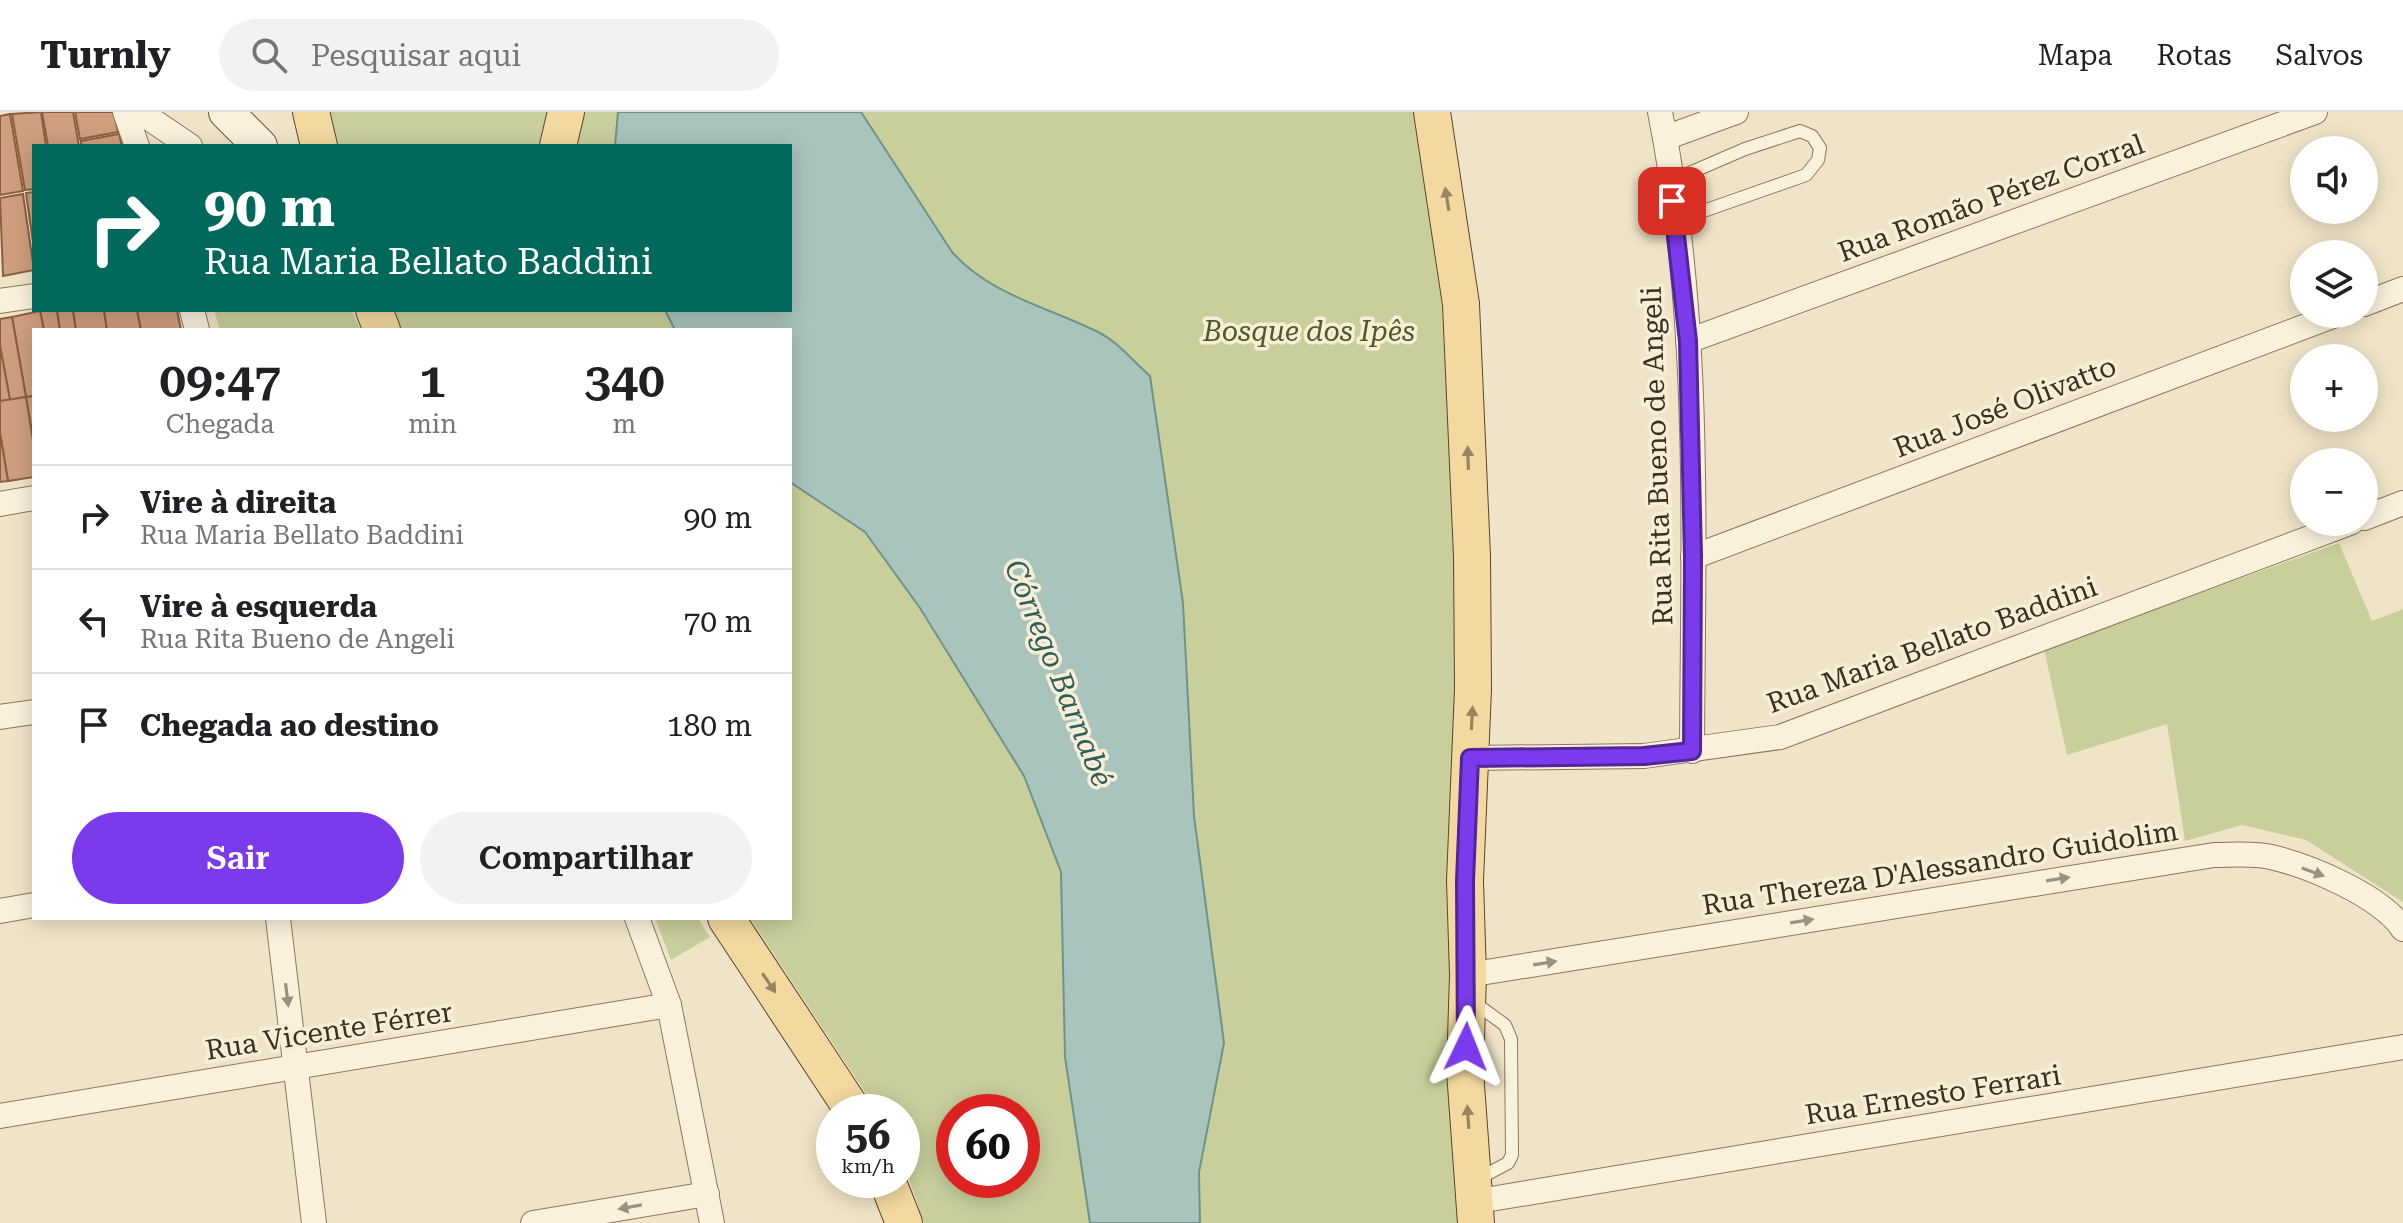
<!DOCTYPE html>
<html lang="pt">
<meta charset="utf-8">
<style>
body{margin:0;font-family:"Roboto Serif",serif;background:#f2f2f2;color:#202124;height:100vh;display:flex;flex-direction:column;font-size:30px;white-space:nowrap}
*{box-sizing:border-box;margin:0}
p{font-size:26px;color:#757577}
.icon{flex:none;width:44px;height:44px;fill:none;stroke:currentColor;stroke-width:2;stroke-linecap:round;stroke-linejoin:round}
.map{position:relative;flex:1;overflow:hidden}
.drawer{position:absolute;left:32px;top:216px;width:760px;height:592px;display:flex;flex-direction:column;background:#fff;border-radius:0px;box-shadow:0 4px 20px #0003}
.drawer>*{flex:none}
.guide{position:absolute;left:32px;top:32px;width:760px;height:168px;border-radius:0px;box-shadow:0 4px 20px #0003;background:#00695c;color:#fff;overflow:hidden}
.fabs{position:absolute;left:2290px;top:24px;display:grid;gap:16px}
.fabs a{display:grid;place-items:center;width:88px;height:88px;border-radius:50%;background:#fff;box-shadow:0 4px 20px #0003;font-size:40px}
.speed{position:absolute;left:816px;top:982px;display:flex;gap:16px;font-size:40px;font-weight:700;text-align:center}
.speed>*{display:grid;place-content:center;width:104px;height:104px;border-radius:50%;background:#fff;box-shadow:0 4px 20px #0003;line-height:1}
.speed small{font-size:20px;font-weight:400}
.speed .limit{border:12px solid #d22;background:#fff;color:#111}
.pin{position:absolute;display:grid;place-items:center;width:68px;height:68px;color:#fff;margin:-34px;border-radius:16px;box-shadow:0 4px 12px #0006}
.me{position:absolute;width:88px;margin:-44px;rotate:2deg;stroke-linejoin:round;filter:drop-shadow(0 0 6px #0008)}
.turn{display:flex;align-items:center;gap:28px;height:168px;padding:0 40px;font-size:36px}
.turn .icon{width:104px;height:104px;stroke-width:2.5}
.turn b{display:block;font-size:56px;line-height:68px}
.eta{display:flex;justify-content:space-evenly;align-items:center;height:136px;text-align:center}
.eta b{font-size:48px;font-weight:600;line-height:56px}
.primary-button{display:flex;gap:16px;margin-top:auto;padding:16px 40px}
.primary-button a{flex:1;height:92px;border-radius:48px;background:#7c3aed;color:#fff;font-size:32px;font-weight:600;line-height:92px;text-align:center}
.primary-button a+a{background:#f2f2f2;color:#202124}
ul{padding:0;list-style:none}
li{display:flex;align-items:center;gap:24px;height:104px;padding:0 40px;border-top:2px solid #e0e0e0}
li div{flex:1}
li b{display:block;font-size:30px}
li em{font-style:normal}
header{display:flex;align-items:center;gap:48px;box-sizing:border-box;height:112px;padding:0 40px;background:#fff;border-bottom:2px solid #e0e0e0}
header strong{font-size:38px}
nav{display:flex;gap:44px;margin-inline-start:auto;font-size:28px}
.search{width:560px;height:72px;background:#f2f2f2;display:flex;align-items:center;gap:20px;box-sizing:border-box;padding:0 28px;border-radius:44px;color:#757577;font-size:30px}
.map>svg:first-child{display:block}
.green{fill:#c9cf9b;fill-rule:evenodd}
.water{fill:#a9c4bc;stroke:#6f938a;stroke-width:2}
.building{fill:#cf9f7d;stroke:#8d5f41;stroke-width:2}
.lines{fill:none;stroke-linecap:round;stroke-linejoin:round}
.lane-casing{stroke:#8d765c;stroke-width:14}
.street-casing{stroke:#8d765c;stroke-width:26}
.secondary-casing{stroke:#6f573f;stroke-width:36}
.primary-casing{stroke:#5b4430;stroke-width:38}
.lane{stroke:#faf1dc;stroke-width:12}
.street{stroke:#faf1dc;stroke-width:24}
.secondary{stroke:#faf1dc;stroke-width:34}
.primary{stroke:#f3d9a0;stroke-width:36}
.oneway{fill:#988460}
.oneway2{fill:#9c907e}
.route-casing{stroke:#51269a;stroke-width:20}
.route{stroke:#7c3aed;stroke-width:14}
.labels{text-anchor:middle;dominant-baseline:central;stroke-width:7;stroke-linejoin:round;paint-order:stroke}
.street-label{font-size:28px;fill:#3d2e20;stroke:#f7eed8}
.park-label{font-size:28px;font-style:italic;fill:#4d5a26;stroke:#f7eed8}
.water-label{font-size:30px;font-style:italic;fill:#2f5d5a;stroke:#f7eed8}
</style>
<header>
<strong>Turnly</strong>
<div class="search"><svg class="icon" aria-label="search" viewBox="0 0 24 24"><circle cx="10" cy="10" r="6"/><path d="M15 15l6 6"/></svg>Pesquisar aqui</div>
<nav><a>Mapa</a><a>Rotas</a><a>Salvos</a></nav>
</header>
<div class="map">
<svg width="2403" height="1111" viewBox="0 0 2403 1111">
<rect width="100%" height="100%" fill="#f0e4c8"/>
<g class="green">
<path d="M330 0H551L544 34H337Z"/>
<path d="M580 0H619L616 34H574Z"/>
<path d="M861 0H1419L1443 164 1457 331 1461 1111H1200L1199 1060 1224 931 1194 704 1183 491 1150 264C1134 250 1117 229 1098 220 1048 195 990 183 952 140Z"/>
<path d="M214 198H351L361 218H220Z"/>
<path d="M389 198H665L675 218H399Z"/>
<path d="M790 370 865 420 920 496 1024 664 1061 760 1065 945 1090 1111H924L902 1047V1000H878L750 806H790ZM954 1000H1022V1068H954Z"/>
<path d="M2339 431 2372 509 2403 497V790L2306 728 2242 713 2185 729 2167 612 2067 643 2044 537Z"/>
<path d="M655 806H698L710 825 671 848Z"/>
</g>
<path class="water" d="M618 0H861L952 140C990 183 1048 195 1098 220 1117 229 1134 250 1150 264L1183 491 1194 704 1224 931 1199 1060 1200 1111H1090L1065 945 1061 760 1024 664 920 496 865 420 790 370V218H675L665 198H790V34H615Z"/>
<g class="building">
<path d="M41 0 46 34H34V77L25 78 12 2Z"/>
<path d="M42 0H73L79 34H48Z"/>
<path d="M75 0H114L118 20 80 27Z"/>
<path d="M10 2 23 79 0 83V4Z"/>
<path d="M119 22 122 34H81V29Z"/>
<path d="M34 80V137L26 81Z"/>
<path d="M23 82 34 158 3 164 0 86Z"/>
<path d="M57 198 60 218H44L40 199Z"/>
<path d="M57 198H73L76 218H60Z"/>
<path d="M73 198H104L107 218H76Z"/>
<path d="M104 198H137L141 218H107Z"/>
<path d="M137 198H177L181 218H141Z"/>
<path d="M40 199 44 218H34V284L26 285 12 205Z"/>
<path d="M12 205 26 285 10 288 0 234V207Z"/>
<path d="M0 234 10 288 0 289Z"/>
<path d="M34 284V334L26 285Z"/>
<path d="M26 285 34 334V365L8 369 0 321V289Z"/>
<path d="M0 321 8 369 0 370Z"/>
</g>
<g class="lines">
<g class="lane-casing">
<g id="lane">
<path d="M1671 69 1745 37 1800 19 1812 24 1820 36 1818 48 1806 63 1675 109"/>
<path d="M1472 889 1505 913 1511 927 1512 1043 1508 1051 1476 1068"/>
</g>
</g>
<g class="street-casing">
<g id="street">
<path d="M125 0 137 34"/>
<path d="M140 0 190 34"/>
<path d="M1660 0C1702 209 1693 427 1692 639"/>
<path d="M1665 26 1736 0"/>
<path d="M0 189 34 184"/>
<path d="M2364 192 2403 177"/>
<path d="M192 198 197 218"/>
<path d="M1688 229 2315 0"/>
<path d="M0 392 34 386"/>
<path d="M2364 406 2403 391"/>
<path d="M1693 445 2338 202"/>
<path d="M0 605 34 600"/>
<path d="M1470 646 1644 644 1780 625 2352 410"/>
<path d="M0 799 34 793"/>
<path d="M278 806 314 1111"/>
<path d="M637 806 669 893 712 1111"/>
<path d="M1468 863 2214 743C2233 743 2254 741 2271 745 2310 754 2381 784 2403 817"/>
<path d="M0 1004 669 893"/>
<path d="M1473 1090 2403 935"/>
<path d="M533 1111 707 1082"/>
</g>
</g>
<g class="secondary-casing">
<path id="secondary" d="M226 0 260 34"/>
</g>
<g class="primary-casing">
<g id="primary">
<path d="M311 0 319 34"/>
<path d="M1432 0 1461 192 1472 444 1473 577 1465 769 1468 863 1465 959 1476 1111"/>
<path d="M558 34 566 0"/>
<path d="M374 198 382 218"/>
<path d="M726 806 854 1000"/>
<path d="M887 1068 904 1111"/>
</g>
</g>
<use href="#lane" class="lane"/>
<use href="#street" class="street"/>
<use href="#secondary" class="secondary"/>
<use href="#primary" class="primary"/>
</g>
<defs><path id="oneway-solid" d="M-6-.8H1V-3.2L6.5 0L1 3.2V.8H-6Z" transform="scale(2)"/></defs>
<g class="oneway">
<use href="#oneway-solid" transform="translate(1447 87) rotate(-99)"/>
<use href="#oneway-solid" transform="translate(1468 346) rotate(-92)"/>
<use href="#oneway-solid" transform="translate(1472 606) rotate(-87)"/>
<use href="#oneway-solid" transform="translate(769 871) rotate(56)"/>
<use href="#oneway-solid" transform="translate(1468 1005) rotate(-94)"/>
</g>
<g class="oneway2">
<use href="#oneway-solid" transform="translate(2313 760) rotate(20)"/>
<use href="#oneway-solid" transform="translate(2058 767) rotate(-9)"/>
<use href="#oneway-solid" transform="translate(1802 809) rotate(-9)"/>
<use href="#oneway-solid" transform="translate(1545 851) rotate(-9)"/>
<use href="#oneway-solid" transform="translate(287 883) rotate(83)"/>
<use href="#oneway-solid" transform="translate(630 1095) rotate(170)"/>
</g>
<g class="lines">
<g class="route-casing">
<path id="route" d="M1466 935 1465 769 1470 646 1644 644 1692 639 1693 445 1688 229 1672 89"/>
</g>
<use href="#route" class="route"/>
</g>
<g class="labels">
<g class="street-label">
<text transform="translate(1991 86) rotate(-20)">Rua Romão Pérez Corral</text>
<text transform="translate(2005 295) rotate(-21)">Rua José Olivatto</text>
<text transform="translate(1657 344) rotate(-92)">Rua Rita Bueno de Angeli</text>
<text transform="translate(1932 533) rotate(-20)">Rua Maria Bellato Baddini</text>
<text transform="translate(1940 756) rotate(-9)">Rua Thereza D'Alessandro Guidolim</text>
<text transform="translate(329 919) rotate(-9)">Rua Vicente Férrer</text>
<text transform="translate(1933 983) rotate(-9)">Rua Ernesto Ferrari</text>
</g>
<g class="park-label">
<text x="1309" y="219">Bosque dos Ipês</text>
</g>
<g class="water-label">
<text transform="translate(1059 561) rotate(68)">Córrego Barnabé</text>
</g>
</g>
</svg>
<div class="fabs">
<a><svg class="icon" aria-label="sound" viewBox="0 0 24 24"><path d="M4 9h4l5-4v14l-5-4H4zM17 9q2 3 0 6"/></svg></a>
<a><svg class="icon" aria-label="layers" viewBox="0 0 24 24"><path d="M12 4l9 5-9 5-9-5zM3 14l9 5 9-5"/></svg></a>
<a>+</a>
<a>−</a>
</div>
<div class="speed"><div>56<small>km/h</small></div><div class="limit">60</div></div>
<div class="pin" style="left:1672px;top:89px;background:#d93025"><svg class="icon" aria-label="arrive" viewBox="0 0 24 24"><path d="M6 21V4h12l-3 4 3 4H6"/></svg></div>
<svg class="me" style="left:1466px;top:935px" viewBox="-20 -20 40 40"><path d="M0-17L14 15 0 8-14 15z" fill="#7c3aed" stroke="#fff" stroke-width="4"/></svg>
<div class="guide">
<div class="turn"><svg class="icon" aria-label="right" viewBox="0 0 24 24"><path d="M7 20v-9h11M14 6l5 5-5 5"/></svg><div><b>90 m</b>Rua Maria Bellato Baddini</div></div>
</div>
<section class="drawer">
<div class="eta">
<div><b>09:47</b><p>Chegada</p></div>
<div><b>1</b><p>min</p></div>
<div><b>340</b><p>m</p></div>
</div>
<ul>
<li><svg class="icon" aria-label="right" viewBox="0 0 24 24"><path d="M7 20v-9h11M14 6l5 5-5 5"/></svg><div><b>Vire à direita</b><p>Rua Maria Bellato Baddini</p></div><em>90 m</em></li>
<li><svg class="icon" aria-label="left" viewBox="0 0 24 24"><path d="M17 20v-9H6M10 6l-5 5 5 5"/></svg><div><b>Vire à esquerda</b><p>Rua Rita Bueno de Angeli</p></div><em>70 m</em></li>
<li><svg class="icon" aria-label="arrive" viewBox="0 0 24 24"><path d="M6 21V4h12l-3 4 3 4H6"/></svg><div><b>Chegada ao destino</b></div><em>180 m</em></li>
</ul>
<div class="primary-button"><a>Sair</a><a>Compartilhar</a></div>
</section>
</div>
